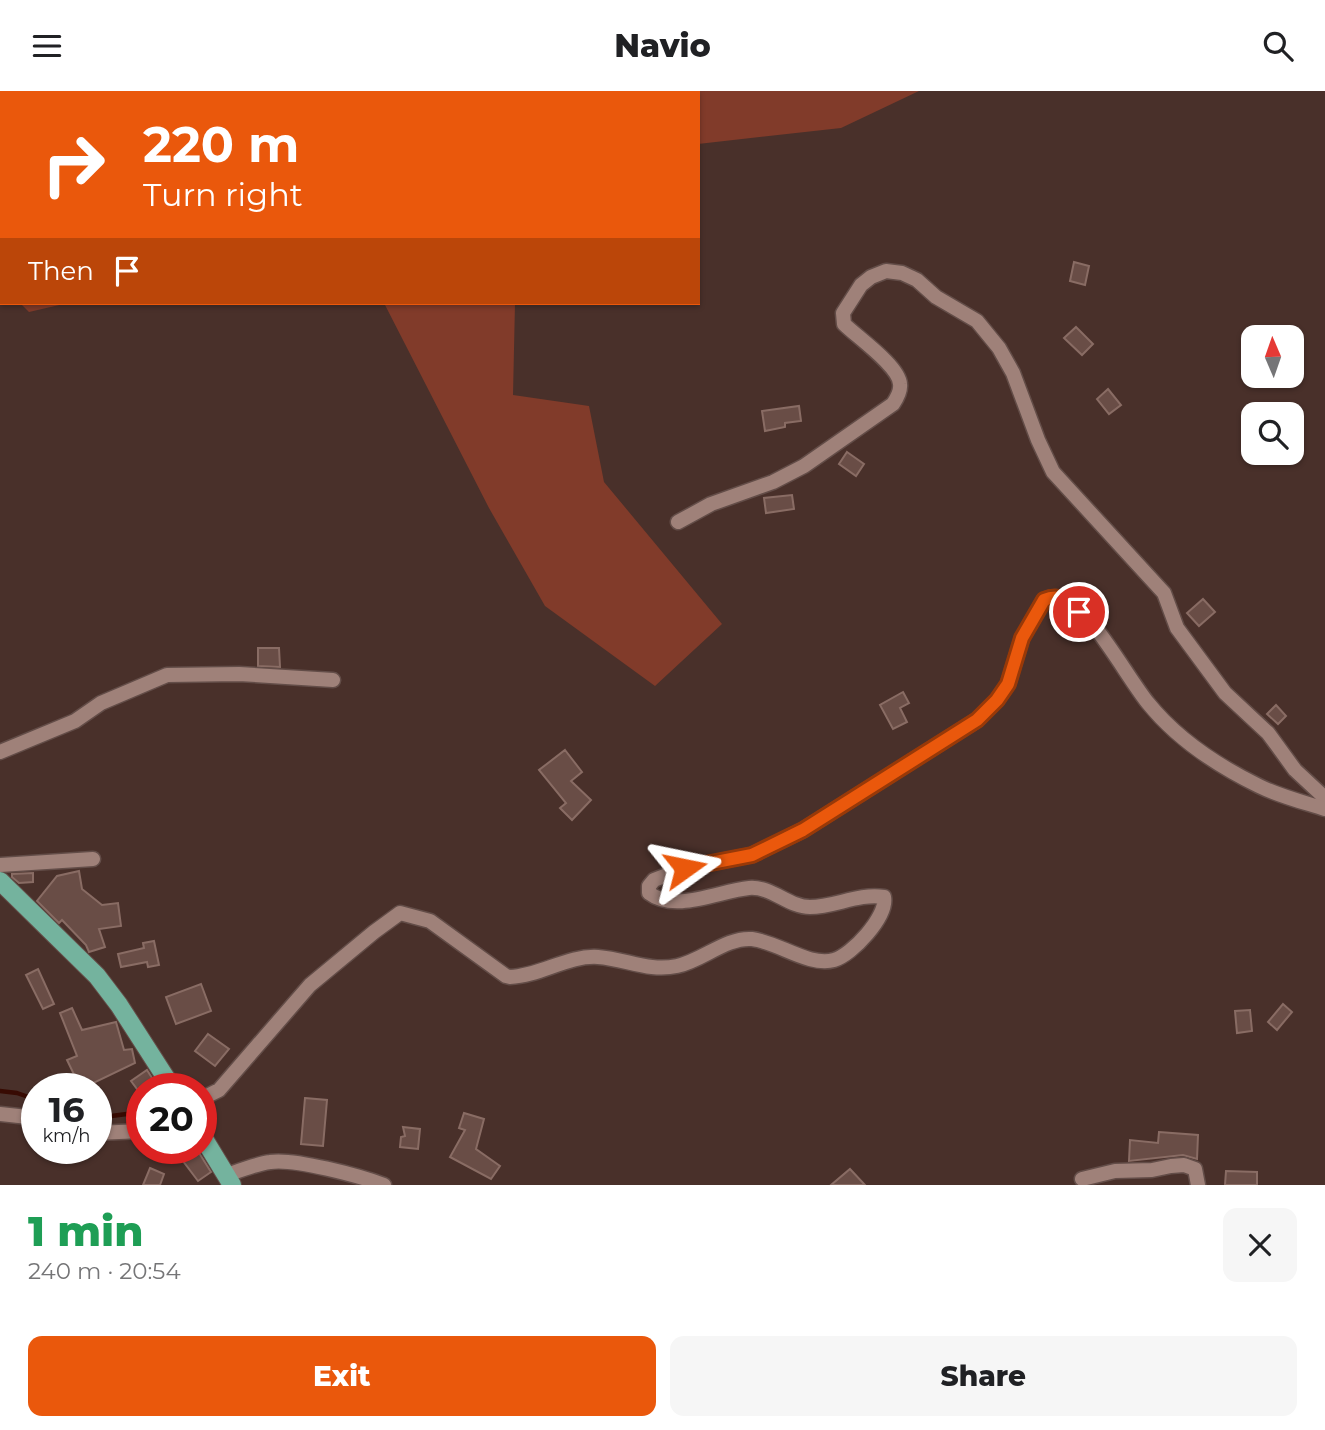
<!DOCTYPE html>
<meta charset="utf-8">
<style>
body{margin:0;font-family:Montserrat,sans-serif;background:#f6f6f6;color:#202124;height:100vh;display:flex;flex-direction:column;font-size:26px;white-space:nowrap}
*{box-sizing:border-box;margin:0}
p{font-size:23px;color:#757577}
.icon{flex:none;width:38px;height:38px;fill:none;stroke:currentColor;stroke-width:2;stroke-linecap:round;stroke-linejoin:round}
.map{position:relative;height:1094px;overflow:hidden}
.side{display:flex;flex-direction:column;background:#fff;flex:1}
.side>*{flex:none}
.hud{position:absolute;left:0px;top:0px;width:700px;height:214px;box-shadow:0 2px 5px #0004;background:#ea580c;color:#fff;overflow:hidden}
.needle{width:46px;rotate:358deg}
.fabs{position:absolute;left:1241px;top:234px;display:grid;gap:14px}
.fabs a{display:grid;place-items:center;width:63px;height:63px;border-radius:14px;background:#fff;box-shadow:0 2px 5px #0004;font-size:35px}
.speed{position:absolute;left:21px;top:982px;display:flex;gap:14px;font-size:35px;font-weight:700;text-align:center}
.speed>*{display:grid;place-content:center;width:91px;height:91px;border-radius:50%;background:#fff;box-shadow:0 2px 5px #0004;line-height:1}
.speed small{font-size:18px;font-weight:400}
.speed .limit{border:10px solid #d22;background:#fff;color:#111}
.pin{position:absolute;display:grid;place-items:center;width:60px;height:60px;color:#fff;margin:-30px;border:4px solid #fff;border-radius:50%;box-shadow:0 2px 7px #0007}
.me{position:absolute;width:77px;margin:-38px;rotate:78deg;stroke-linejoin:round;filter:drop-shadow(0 0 5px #0008)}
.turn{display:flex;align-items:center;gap:24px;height:147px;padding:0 28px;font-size:32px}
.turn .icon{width:91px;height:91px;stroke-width:2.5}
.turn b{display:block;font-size:49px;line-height:60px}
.then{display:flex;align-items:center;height:66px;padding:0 28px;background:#0003;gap:14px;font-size:26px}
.round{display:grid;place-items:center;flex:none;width:74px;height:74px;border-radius:14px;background:#f6f6f6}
.head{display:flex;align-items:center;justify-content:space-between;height:119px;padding:0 28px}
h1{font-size:42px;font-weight:800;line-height:52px;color:#1e9e55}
.primary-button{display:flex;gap:14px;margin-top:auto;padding:14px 28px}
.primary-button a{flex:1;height:80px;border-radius:14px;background:#ea580c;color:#fff;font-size:28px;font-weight:800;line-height:80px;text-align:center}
.primary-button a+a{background:#f6f6f6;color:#202124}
header{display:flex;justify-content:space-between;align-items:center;height:91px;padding:0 28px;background:#fff;font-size:32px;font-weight:800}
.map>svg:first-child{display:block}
.green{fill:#813b2a}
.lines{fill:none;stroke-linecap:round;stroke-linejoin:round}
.stream{stroke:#380b03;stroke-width:4.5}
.building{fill:#694d46;stroke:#896c64;stroke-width:2}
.minor-casing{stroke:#634d48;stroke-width:17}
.major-casing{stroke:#634d48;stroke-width:20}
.minor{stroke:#9f8179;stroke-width:14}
.major{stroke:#74b39e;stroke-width:18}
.route-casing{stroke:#983908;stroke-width:18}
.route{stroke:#ea580c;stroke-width:12}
</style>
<header><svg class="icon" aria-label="menu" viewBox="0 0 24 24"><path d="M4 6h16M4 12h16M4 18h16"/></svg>Navio<svg class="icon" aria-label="search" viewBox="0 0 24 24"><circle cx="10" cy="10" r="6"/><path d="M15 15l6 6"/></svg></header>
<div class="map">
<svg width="1325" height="1094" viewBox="0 0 1325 1094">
<rect width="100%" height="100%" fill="#49302a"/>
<g class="green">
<path d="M0 0H919L841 37 698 53V2H2V193Z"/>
<path d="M20 212H68L29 221Z"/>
<path d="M384 212H515L513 304 589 315 604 391 722 533 655 595 545 515 489 417Z"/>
</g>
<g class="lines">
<g class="stream">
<path d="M0 1000 17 1002 37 1009"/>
<path d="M96 1027 142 1021"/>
</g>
</g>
<g class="building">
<path d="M1074 171 1089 175 1085 194 1070 190Z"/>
<path d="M1076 236 1093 253 1082 264 1064 247Z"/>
<path d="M1108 298 1121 314 1109 323 1097 308Z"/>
<path d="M799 315 801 330 785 332V336L765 340 762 320Z"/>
<path d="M847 361 864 373 856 385 839 373Z"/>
<path d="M792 404 794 418 766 422 764 407Z"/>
<path d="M1203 508 1215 521 1199 535 1187 522Z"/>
<path d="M258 557H279L280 576 258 575Z"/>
<path d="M903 601 909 612 900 617 907 631 893 638 880 614Z"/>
<path d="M1276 614 1286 625 1278 633 1267 623Z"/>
<path d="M565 659 582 681 571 690 591 709 572 729 560 717 566 712 539 679Z"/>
<path d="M79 780 82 798 102 814 118 812 121 835 99 838 105 856 89 861 86 854 62 829 59 832 37 810 57 785Z"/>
<path d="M33 782V791L19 792 12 786V783Z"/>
<path d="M154 850 159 874 148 876 147 871 121 876 118 863 144 857 143 852Z"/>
<path d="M38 878 54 913 43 918 26 884Z"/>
<path d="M201 893 211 920 176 933 166 906Z"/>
<path d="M1283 913 1292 921 1277 939 1268 931Z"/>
<path d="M72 917 82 939 116 931 124 959 132 958 135 972 81 998 67 969 77 965 60 922Z"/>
<path d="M1250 919 1252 940 1237 942 1235 920Z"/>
<path d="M208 943 229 958 215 975 195 960Z"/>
<path d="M147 979 159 998H137L131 990Z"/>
<path d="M305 1007 327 1009 323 1055 301 1053Z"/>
<path d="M464 1022 484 1028 476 1058 500 1075 491 1088 450 1066 465 1039 459 1037Z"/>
<path d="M403 1036 420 1038 418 1058 400 1056 401 1046 405 1045Z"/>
<path d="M1159 1041 1198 1044 1197 1068 1183 1064 1129 1070 1130 1049 1158 1052Z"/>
<path d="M187 1057H196L211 1081 198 1090 177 1062Z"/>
<path d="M150 1077 164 1083 160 1094H143Z"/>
<path d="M850 1078 865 1094H831Z"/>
<path d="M1226 1080 1257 1081V1094H1225Z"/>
</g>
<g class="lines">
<g class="minor-casing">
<g id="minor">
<path d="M678 431 711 413 773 391 804 375 893 313C897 307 901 300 900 293 899 275 857 246 844 233L843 222 861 194 871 186 886 180 902 182 917 189 936 206 977 230 999 257 1013 282 1038 349 1053 381 1164 502 1177 537 1225 602 1268 642 1295 679 1325 707"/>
<path d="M0 661 75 630 101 612 167 584 239 583 333 589"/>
<path d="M0 774 93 768"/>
<path d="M201 1008 219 999 310 894 374 841 400 822 430 830 506 885 510 886C540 885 568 864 598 866 626 868 649 881 677 875 702 870 726 846 752 848 778 851 809 876 834 869 852 864 888 825 884 806 858 802 835 816 810 816 788 816 772 795 749 797 719 800 675 822 649 802V795L654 789 685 777 752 764 803 739 977 629 997 609 1008 593 1022 547 1044 509C1051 506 1058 505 1065 508 1093 522 1127 586 1148 612 1177 648 1218 675 1259 695 1279 705 1303 711 1325 718"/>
<path d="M0 1023 37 1027"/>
<path d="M96 1042 142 1040"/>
<path d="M227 1084C241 1079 256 1073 270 1071 294 1067 360 1085 384 1094"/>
<path d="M1082 1088 1115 1080 1152 1079 1171 1075 1184 1074 1195 1078 1198 1094"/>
</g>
</g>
<g class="major-casing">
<g id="major">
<path d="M0 790 97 885 119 914 173 998"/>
<path d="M201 1043 232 1094"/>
</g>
</g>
<use href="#minor" class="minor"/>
<use href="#major" class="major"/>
</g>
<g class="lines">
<g class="route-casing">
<path id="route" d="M685 777 752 764 803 739 977 629 997 609 1008 593 1022 547 1044 509C1060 502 1068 510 1079 521"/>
</g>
<use href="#route" class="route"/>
</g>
</svg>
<div class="fabs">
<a><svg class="needle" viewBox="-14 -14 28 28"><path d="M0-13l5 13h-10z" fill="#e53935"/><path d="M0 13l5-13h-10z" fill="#757577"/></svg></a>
<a><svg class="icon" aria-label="search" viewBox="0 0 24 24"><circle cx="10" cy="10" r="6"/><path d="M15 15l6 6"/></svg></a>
</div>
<div class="speed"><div>16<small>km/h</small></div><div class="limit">20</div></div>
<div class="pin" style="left:1079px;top:521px;background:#d93025"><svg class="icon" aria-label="arrive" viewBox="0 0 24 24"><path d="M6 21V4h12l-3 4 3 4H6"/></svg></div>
<svg class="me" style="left:685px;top:777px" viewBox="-20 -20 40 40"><path d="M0-17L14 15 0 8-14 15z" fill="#ea580c" stroke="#fff" stroke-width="4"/></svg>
<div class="hud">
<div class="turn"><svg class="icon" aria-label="right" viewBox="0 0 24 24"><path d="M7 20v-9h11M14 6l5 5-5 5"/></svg><div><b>220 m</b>Turn right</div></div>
<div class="then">Then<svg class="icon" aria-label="arrive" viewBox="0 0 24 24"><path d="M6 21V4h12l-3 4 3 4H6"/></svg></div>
</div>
</div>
<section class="side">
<div class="head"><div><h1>1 min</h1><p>240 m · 20:54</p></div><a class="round"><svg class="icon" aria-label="close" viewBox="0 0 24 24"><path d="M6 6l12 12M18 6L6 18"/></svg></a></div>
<div class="primary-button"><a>Exit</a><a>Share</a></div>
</section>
